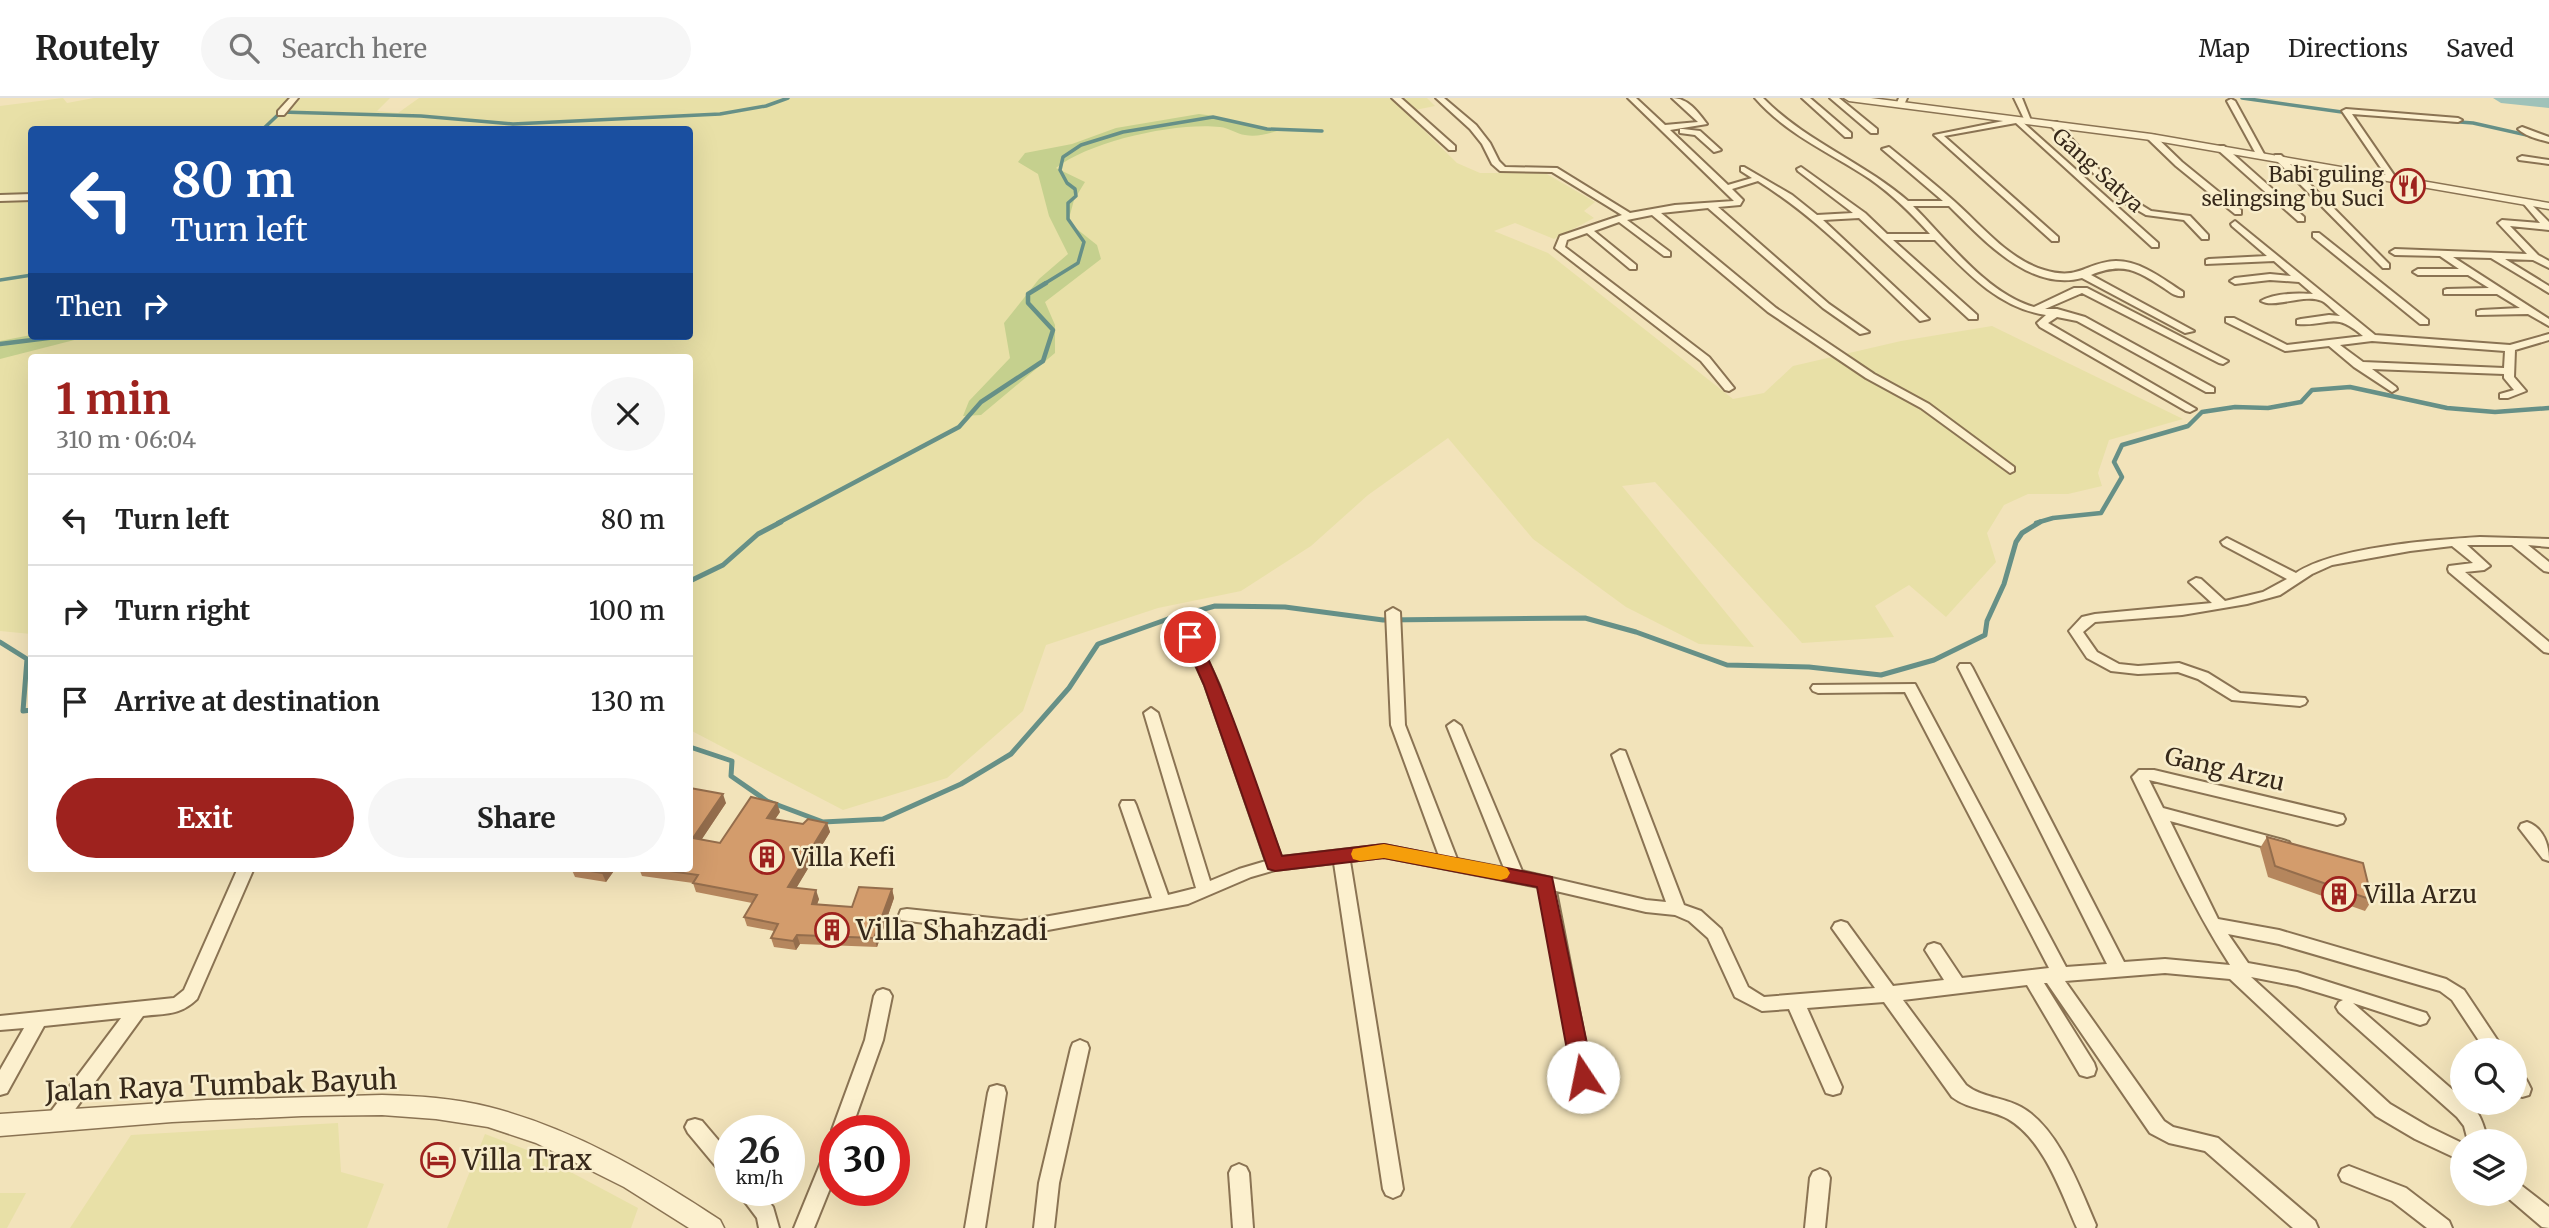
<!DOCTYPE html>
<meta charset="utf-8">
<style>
body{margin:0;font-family:Merriweather,serif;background:#f6f6f6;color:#222;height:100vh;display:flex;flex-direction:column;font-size:26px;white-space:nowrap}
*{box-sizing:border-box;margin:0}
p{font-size:23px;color:#767676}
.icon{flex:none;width:38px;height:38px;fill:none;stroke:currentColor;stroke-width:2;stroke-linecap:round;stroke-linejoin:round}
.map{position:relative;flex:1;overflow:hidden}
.details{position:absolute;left:28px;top:256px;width:665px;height:518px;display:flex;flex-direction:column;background:#fff;border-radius:7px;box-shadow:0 7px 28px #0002}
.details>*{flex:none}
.top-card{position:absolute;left:28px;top:28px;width:665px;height:214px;border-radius:7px;box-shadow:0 7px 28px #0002;background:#1a4fa0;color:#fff;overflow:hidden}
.buttons{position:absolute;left:2450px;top:940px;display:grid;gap:14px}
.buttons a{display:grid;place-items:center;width:77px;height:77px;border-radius:50%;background:#fff;box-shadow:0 7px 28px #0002;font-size:35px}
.speed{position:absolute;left:714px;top:1017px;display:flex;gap:14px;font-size:35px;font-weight:700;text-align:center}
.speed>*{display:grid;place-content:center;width:91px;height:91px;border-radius:50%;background:#fff;box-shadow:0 7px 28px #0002;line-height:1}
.speed small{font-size:18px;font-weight:400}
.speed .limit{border:10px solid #d22;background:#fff;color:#111}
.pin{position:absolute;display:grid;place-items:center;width:60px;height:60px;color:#fff;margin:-30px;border:4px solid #fff;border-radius:50%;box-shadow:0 2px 7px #0007}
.me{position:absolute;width:77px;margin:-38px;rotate:349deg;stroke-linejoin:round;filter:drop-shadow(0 0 5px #0008)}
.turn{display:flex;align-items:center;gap:24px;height:147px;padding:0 28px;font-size:32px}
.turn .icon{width:91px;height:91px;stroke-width:2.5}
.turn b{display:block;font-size:49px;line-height:60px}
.then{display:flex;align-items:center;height:66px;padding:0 28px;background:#0003;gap:14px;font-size:26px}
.round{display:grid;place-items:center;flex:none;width:74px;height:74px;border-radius:37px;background:#f6f6f6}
.headline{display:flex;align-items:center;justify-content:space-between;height:119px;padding:0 28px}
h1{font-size:42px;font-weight:700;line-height:52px;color:#9e221e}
.primary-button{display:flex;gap:14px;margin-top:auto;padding:14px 28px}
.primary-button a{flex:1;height:80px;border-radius:42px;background:#9e221e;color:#fff;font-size:28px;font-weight:700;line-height:80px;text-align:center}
.primary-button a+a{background:#f6f6f6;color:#222}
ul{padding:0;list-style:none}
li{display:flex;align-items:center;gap:21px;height:91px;padding:0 28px;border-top:2px solid #e0e0e0}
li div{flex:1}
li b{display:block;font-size:26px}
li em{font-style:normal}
header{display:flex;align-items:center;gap:42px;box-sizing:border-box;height:98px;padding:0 35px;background:#fff;border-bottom:2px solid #e0e0e0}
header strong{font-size:33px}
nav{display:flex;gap:38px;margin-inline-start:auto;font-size:24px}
.search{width:490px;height:63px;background:#f6f6f6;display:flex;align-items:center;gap:18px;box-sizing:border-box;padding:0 24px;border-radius:38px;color:#767676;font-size:26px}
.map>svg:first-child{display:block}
.farmland{fill:#e8e0a7;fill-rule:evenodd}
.green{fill:#c5d08e}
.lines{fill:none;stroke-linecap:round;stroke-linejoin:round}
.stream-far2{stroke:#669087;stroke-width:3.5}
.stream-far1{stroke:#669087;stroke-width:4.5}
.stream{stroke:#669087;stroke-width:5}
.river{fill:#9fc2b9;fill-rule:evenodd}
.minor-casing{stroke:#8a7353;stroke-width:4}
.tertiary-casing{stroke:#8a7353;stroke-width:3}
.minor{fill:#fcf0ce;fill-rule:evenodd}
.tertiary{fill:#fcf0ce;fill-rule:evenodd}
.wall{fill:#b5865d}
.shaded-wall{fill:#946d4c}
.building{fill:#d39c6c;stroke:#946d4c;stroke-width:2}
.route{fill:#9e221e;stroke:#671614;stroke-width:2}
.slow{fill:#f59e0b}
.labels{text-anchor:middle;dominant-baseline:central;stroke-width:5;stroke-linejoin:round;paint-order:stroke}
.far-street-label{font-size:21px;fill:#37291a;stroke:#f8edcb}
.far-poi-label{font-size:21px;fill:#37291a;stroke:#f8edcb;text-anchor:end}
.street-label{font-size:24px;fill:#37291a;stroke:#f8edcb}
.poi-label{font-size:24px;fill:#37291a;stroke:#f8edcb;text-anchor:start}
.near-poi-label{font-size:28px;fill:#37291a;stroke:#f8edcb;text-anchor:start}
.near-street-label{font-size:28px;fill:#37291a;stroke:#f8edcb}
</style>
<header>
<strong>Routely</strong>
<div class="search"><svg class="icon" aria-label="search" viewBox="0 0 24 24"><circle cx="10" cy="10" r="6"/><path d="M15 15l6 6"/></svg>Search here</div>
<nav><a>Map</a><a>Directions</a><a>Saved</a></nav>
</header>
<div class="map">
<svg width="2549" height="1130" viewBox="0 0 2549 1130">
<rect width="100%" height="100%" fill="#f2e3ba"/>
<g class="farmland">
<path d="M63 0 67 5 94 0H390L377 13 398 15 419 0H1427L1435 8 1405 14 1457 65 1480 75H1545L1595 104 1584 113 1594 120 1554 141 1515 125 1494 133 1548 155 1733 301 1764 295 1793 268 1901 243 1992 228 2183 321 2109 342 2098 375 2102 388 2068 396H2028L2004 407 1987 435 1996 464 1946 519 1909 487 1875 508 1894 539 1802 545 1655 384 1622 388 1754 549 1699 546 1626 509 1533 441 1448 340 1368 397 1311 448 1241 493 1158 510 1046 547 1023 613 947 680 843 712 690 632V259H32L31 536 0 533V8ZM32 32H690V238H32Z"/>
<path d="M338 1025 341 1074 384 1086 367 1130H70L131 1037Z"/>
<path d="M485 1036 535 1055 638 1110 631 1130H447Z"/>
<path d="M0 1095H26L7 1130H0Z"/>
</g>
<g class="green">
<path d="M1199 16C1226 19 1250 29 1277 33 1267 36 1256 39 1245 37 1237 36 1229 30 1220 29 1176 24 1090 43 1056 70L1085 84 1074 102 1068 124 1097 147 1101 161 1045 204 1055 227V255L981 317 963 318 969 303 1010 260 1004 225 1039 181 1068 156 1049 118 1038 76 1018 64 1025 55 1072 46 1116 30Z"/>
<path d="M31 237 32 238H90L0 261V243Z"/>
</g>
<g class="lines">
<g class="stream-far2">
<path d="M2242 0 2349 15"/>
<path d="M2446 23 2473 25 2549 42"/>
<path d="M262 32 281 14 421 18 513 26 720 16 766 8 788 0"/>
<path d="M0 182 32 177"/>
<path d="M1044 186 1078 165 1084 144 1068 121V105L1076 98 1075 91 1067 85 1060 72 1063 59 1081 47 1123 34 1213 19 1267 31 1322 33"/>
</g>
<g class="stream-far1">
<path d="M0 246 64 238"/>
<path d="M778 425 959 329 981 304 1043 263 1053 232 1028 205V196L1046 185"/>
<path d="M2036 425 2053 420 2101 415 2122 379 2114 364 2122 347 2188 328 2202 314 2235 309 2268 310 2301 304 2312 292 2350 289 2447 310 2495 314 2549 310"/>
</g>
<g class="stream">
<path d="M690 483 723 467 758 436 781 424"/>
<path d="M0 544 27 561 23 613 32 612"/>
<path d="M690 649 732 663 731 678 767 703 823 724 883 721 961 686 1011 656 1069 590 1098 546 1168 521 1215 508 1285 509 1383 522 1585 520 1636 534 1727 567 1809 569 1881 577 1934 562 1985 537 1987 523 2004 486 2016 444 2022 435 2040 424"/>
</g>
<path class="river" d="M2493 0H2549V10L2501 5Z"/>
<g class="minor-casing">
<g id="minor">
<path d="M290 0H298L284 17H278V13Z"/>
<path d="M1392 0H1401L1455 48V52H1449Z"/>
<path d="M1436 0H1444L1476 27 1490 45 1499 63 1505 69 1557 70 1630 115 1675 107 1734 103 1628 0H1636L1665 27 1698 24 1672 0C1688 0 1698 14 1707 26L1670 32 1728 87 1752 80 1741 73V69H1744L1792 97 1817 117 1853 115 1798 73 1797 71 1801 69 1865 115 1887 136H1930C1912 116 1893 97 1870 81 1831 55 1787 37 1755 0H1763C1805 43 1863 64 1908 103H1943L1882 51 1889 49C1911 67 1934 85 1955 104 1982 128 2008 161 2044 172 2080 183 2086 164 2116 163 2141 163 2163 181 2183 194V198C2175 199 2170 194 2164 190 2136 172 2123 164 2091 177L2194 233 2185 235 2082 180C2029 194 1983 141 1949 108H1913C1947 142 1987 196 2034 209L2074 190H2087L2228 263 2223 266 2219 265 2082 195 2045 211H2057L2085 219 2214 290V294H2206L2077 223 2057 219 2048 225 2196 311 2190 314 2186 313 2040 229 2037 225 2046 217C1999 210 1967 175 1935 142H1893L1977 217V221H1969L1859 120 1823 122 1929 221 1920 223C1868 174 1819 121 1758 83L1732 91 1743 102 1740 107 1718 109 1829 206 1869 234 1860 236 1823 210 1708 110 1661 115 1776 210 1874 276 1929 306 2014 369V373L2010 375 1921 310 1866 280 1768 214 1652 117 1627 122 1670 154V158H1664L1619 124 1594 133 1636 167V171H1630L1587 135 1567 142 1565 149 1709 259 1734 290 1729 293 1725 292 1701 263 1555 150 1560 138 1622 117 1552 74 1500 73 1492 66 1482 46 1470 31Z"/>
<path d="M1802 0H1810L1851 35V39H1845Z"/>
<path d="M1830 0H1839L1877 31V35H1871Z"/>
<path d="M1899 0H1907L1903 9H1900L1896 7Z"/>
<path d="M2014 0H2022L2032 25H2026Z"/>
<path d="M2231 1 2235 3 2264 56 2263 58 2256 56 2227 3Z"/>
<path d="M2346 11 2458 20 2462 22 2458 24 2352 16 2396 80 2392 83 2389 82 2342 13Z"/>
<path d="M2018 20 2158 145V149H2152L2016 25 1944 38 2058 139V143H2052L1934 37Z"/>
<path d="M2051 24H2057L2101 74 2128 99 2151 113 2190 118 2208 137V141H2202L2184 122 2146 117 2122 103 2096 78 2051 28Z"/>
<path d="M2522 29 2549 39V44C2538 41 2527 39 2518 31Z"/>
<path d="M1683 31 1700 33 1721 52 1714 54 1695 37 1680 35V31Z"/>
<path d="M2148 37H2154L2182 64 2241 112V116H2235L2176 68 2148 41Z"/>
<path d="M2218 48H2224L2304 119V123H2298L2218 52Z"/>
<path d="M2275 57H2281L2389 166V170H2383L2275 61Z"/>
<path d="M2522 58 2549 62V66L2519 62 2518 60Z"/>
<path d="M32 96V102L0 103V97Z"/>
<path d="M2527 102 2549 124V132L2510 128 2538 157 2549 163V170L2533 162 2505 161 2549 188V195L2491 160 2453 159 2549 221V228L2528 216 2477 217V213L2481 212 2520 210 2497 196H2444V192L2447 191 2489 190 2468 177H2418L2413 174 2418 171H2459L2440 158 2395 157 2390 154 2395 151 2527 156 2498 125 2502 122 2540 125 2523 105Z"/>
<path d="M2235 123 2375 237 2510 247 2549 236V242L2515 252 2514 279 2526 293 2508 300H2500V296L2514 292 2504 280V276L2372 271 2396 289 2397 291 2392 294 2354 269 2329 248 2285 253 2226 224V220H2234L2287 247 2363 238C2333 212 2330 229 2297 226V222L2301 221 2329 217 2340 218C2334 214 2328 206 2322 203 2304 195 2275 211 2261 203 2274 195 2298 195 2313 196L2299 184 2270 182 2235 186 2230 183 2235 180 2270 176 2291 178 2274 163 2206 166V162L2209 161 2267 158 2232 128 2231 126ZM2372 243 2505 253 2504 270 2363 264 2340 247Z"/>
<path d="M2313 135H2319L2428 222V226H2420L2313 139Z"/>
<path d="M2480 439 2549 441V449L2528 447 2549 464V474L2544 473 2512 447H2467L2490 468 2484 472 2465 474 2549 544V555L2544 554 2449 474 2448 471 2449 468 2473 465 2452 448 2410 453 2332 467 2312 476 2280 497 2247 506 2182 517 2095 524 2083 534 2097 554 2119 566 2138 568 2179 565 2208 575 2240 595 2305 600 2307 603 2305 606 2300 608 2232 602 2198 581 2178 574 2138 576 2111 573 2087 560 2069 533 2082 519 2095 516 2212 505 2189 484 2196 480 2201 481 2225 503 2263 494 2287 481 2223 447 2221 444 2227 440 2296 475C2335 449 2431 442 2480 439Z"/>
<path d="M1393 510 1400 514 1405 627 1457 761 1504 770 1447 628 1454 623 1461 628 1522 773 1646 802 1666 804 1612 657 1620 652 1625 653 1684 807 1701 813 1721 831 1748 889 1764 899 1875 890 1832 830 1835 825 1841 823 1847 825 1893 888 1944 882 1925 852 1928 847 1934 845 1940 847 1962 880 2049 870 1905 594 1818 595 1813 593 1811 590 1813 587 1915 586 2066 869 2107 866 1958 569 1960 566H1970L1972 569 2124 864 2165 861 2230 867C2191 807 2163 742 2132 679L2139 672H2154L2343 717 2345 721 2343 725 2337 727 2149 682 2163 710 2283 742 2289 744 2291 748 2289 752 2283 754 2170 723 2218 821 2279 832 2446 881 2464 892 2504 952H2485L2452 902 2440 893 2279 846 2228 836 2248 865 2297 874 2426 915 2429 920 2426 925 2420 927 2353 905 2462 1000V1004C2479 1006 2484 1029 2488 1043H2468L2464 1028 2457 1019 2339 914 2336 909 2339 904 2343 902 2297 888 2251 879 2390 1006 2429 1029 2462 1045V1063L2415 1041 2376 1018 2230 881 2165 875 2065 883 2164 1023 2173 1029 2218 1040 2315 1123 2318 1130H2293L2205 1053 2169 1045 2150 1035 2047 885H2044L2094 965 2096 971 2094 977 2087 979 2080 977 2027 887 1903 902 1966 987C1982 1000 2003 999 2021 1009 2058 1029 2080 1090 2096 1127L2095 1130H2077C2061 1094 2044 1042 2008 1021 1990 1011 1969 1012 1952 999L1884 904 1807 910 1842 989 1840 995 1833 997 1826 995 1789 911 1762 913 1735 899 1708 840 1689 823 1675 817 1646 814 1556 793 1592 979 1590 985 1583 987 1576 985 1574 979 1539 789 1384 759 1350 763 1403 1091 1400 1097 1393 1100 1386 1097 1383 1091 1334 765 1275 772 1251 779 1188 806 1021 837 901 822 899 817 901 812 907 811 1021 823 1152 800 1120 707 1122 703H1134L1136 707 1168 797 1196 790 1144 615 1151 610 1158 615 1210 783 1239 771 1266 763 1205 587 1183 539 1190 528 1195 527 1202 531 1197 539 1219 587 1281 759 1384 747 1439 758 1391 627 1386 514Z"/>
<path d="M2527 724C2544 730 2549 747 2549 763L2543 761 2519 730 2521 726Z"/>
<path d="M238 770H254L197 901C179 918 167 915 143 918L63 1028 56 1030 49 1028 46 1022 49 1016 121 920 44 928 7 995 0 997V972L24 930 0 932V918L174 900 184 892Z"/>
<path d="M883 891 889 893 892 898 883 942 851 1032H835V1037L832 1032 865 942 874 898 877 893Z"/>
<path d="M1080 942 1087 945 1089 950 1059 1085 1054 1130H1034L1039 1085 1071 950 1073 945Z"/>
<path d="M2515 972C2524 975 2527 983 2531 991L2529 997 2522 999 2515 996Z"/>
<path d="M997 987 1004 989 1006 995 985 1130H965L988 995 990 989Z"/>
<path d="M695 1021 702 1023 730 1056V1080L723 1077 688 1035 685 1029 688 1023Z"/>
<path d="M835 1044V1078L814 1130H794L828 1047Z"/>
<path d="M1239 1066 1246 1069 1249 1075 1253 1130H1233L1229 1075 1232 1069Z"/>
<path d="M2349 1068 2406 1090 2449 1123 2452 1130H2427L2392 1103 2342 1083 2339 1077 2342 1071Z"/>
<path d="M1820 1071 1827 1074 1830 1080 1825 1130H1805L1810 1080 1813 1074Z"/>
<path d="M2515 1085 2522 1088 2549 1109V1130L2542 1129 2508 1100 2506 1096H2515Z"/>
<path d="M736 1092H759L773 1109 779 1130H759L757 1120Z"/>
</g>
</g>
<g class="tertiary-casing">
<g id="tertiary">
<path d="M1844 0H1871L2151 36 2549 105V111L2151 42 1849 3Z"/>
<path d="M382 997C418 998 454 1000 489 1009 572 1030 649 1075 720 1122L724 1130H689L624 1089 536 1045 488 1029 436 1021 382 1017 302 1018 172 1024 0 1038V1016L207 1002Z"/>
</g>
</g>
<use href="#minor" class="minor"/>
<use href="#tertiary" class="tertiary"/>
</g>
<g class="wall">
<path d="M690 690 726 705 701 742 720 745 780 714 775 721 803 726 827 725 830 734 796 790 819 801 817 806 852 809 892 791 894 800 877 849 800 846 796 852 774 849 771 840 774 833 747 828 744 819 752 805 696 794 693 785 642 778 640 773 621 770H690Z"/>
<path d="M2267 739 2372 802 2365 813 2268 779 2260 750Z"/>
<path d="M571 770H616L606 784 575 779Z"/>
</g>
<g class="shaded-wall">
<path d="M723 696 726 705 696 750 693 740Z"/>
<path d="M777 705 780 714 770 729 767 720Z"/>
<path d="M827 725 830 734 791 799 788 789Z"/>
<path d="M606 770H616L606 784 602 775Z"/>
<path d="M892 791 894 800 877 849 874 840Z"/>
<path d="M816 792 819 801 814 815 812 806Z"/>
<path d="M797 837 800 846 796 852 793 843Z"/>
</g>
<g class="building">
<path d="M690 690 723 696 693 740 720 745 751 699 777 705 767 720 803 726 808 721 827 725 788 789 816 792 812 806 852 809 859 789 892 791 874 840 797 837 793 843 771 840 778 826 744 819 757 797 693 785 698 777 648 770H690Z"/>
<path d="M2267 739 2363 765 2372 802 2275 768Z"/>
<path d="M572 770H606L602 775Z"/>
</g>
<path class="route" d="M1190 534C1209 539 1271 729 1282 758L1384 746 1552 779 1594 979 1591 985 1583 988 1575 985 1572 979 1537 789 1384 760 1275 773 1268 771 1204 587 1183 539Z"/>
<path class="slow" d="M1384 746 1501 768 1507 770 1510 775 1507 780 1501 782 1384 760 1360 763 1353 761 1351 756 1353 751Z"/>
<defs>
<g id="restaurant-ring" transform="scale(1.75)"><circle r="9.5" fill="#f8edcb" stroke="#9e221e" stroke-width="1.5"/><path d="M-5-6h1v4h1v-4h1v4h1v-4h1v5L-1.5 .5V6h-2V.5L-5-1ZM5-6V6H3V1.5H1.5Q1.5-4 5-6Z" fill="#9e221e"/></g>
<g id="building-ring" transform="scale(1.75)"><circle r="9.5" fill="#f8edcb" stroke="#9e221e" stroke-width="1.5"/><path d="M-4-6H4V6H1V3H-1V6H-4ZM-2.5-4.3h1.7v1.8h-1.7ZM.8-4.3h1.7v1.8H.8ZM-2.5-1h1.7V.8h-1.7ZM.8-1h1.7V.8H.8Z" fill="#9e221e"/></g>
<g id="hotel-ring" transform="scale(1.75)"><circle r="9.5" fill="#f8edcb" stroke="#9e221e" stroke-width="1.5"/><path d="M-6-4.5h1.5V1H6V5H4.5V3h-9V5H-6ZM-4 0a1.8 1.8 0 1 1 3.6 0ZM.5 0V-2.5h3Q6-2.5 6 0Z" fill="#9e221e"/></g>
</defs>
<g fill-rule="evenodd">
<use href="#restaurant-ring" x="2408" y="88"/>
<use href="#building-ring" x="767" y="759"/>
<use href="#building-ring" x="2339" y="796"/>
<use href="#building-ring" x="832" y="832"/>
<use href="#hotel-ring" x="438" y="1062"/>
</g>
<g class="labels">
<g class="far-street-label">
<text transform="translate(2098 72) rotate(42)">Gang Satya</text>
</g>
<g class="far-poi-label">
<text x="2384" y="76">Babi guling<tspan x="2384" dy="24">selingsing bu Suci</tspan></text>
</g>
<g class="street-label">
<text transform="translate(2225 671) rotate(13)">Gang Arzu</text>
</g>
<g class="poi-label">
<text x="792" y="759">Villa Kefi</text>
<text x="2364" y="796">Villa Arzu</text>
</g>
<g class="near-poi-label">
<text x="856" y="832">Villa Shahzadi</text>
<text x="462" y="1062">Villa Trax</text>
</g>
<g class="near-street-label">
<text transform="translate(221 987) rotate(-2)">Jalan Raya Tumbak Bayuh</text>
</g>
</g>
</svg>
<div class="buttons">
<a><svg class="icon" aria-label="search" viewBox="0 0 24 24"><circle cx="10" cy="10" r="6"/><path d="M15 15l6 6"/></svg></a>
<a><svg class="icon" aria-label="layers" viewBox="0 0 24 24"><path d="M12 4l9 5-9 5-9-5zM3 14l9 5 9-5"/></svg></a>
</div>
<div class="speed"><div>26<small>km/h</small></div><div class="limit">30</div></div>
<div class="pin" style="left:1190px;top:539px;background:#d93025"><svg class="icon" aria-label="arrive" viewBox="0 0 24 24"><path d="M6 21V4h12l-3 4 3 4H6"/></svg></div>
<svg class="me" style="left:1583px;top:979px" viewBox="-20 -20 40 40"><circle r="19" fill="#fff"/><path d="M0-13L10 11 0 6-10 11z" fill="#9e221e"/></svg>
<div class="top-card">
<div class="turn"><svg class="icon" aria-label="left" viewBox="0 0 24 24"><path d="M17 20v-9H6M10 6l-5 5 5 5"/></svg><div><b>80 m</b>Turn left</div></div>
<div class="then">Then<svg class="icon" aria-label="right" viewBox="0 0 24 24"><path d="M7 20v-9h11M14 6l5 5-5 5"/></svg></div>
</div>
<section class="details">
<div class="headline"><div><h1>1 min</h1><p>310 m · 06:04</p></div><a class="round"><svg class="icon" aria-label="close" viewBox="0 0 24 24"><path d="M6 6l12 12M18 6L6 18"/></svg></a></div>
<ul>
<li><svg class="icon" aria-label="left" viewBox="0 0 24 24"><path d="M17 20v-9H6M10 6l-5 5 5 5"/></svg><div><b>Turn left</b></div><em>80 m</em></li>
<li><svg class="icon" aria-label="right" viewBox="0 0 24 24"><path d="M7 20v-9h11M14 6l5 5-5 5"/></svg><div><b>Turn right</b></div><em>100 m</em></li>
<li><svg class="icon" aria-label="arrive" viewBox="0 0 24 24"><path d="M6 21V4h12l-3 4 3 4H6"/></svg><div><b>Arrive at destination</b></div><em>130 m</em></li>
</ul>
<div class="primary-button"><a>Exit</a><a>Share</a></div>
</section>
</div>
